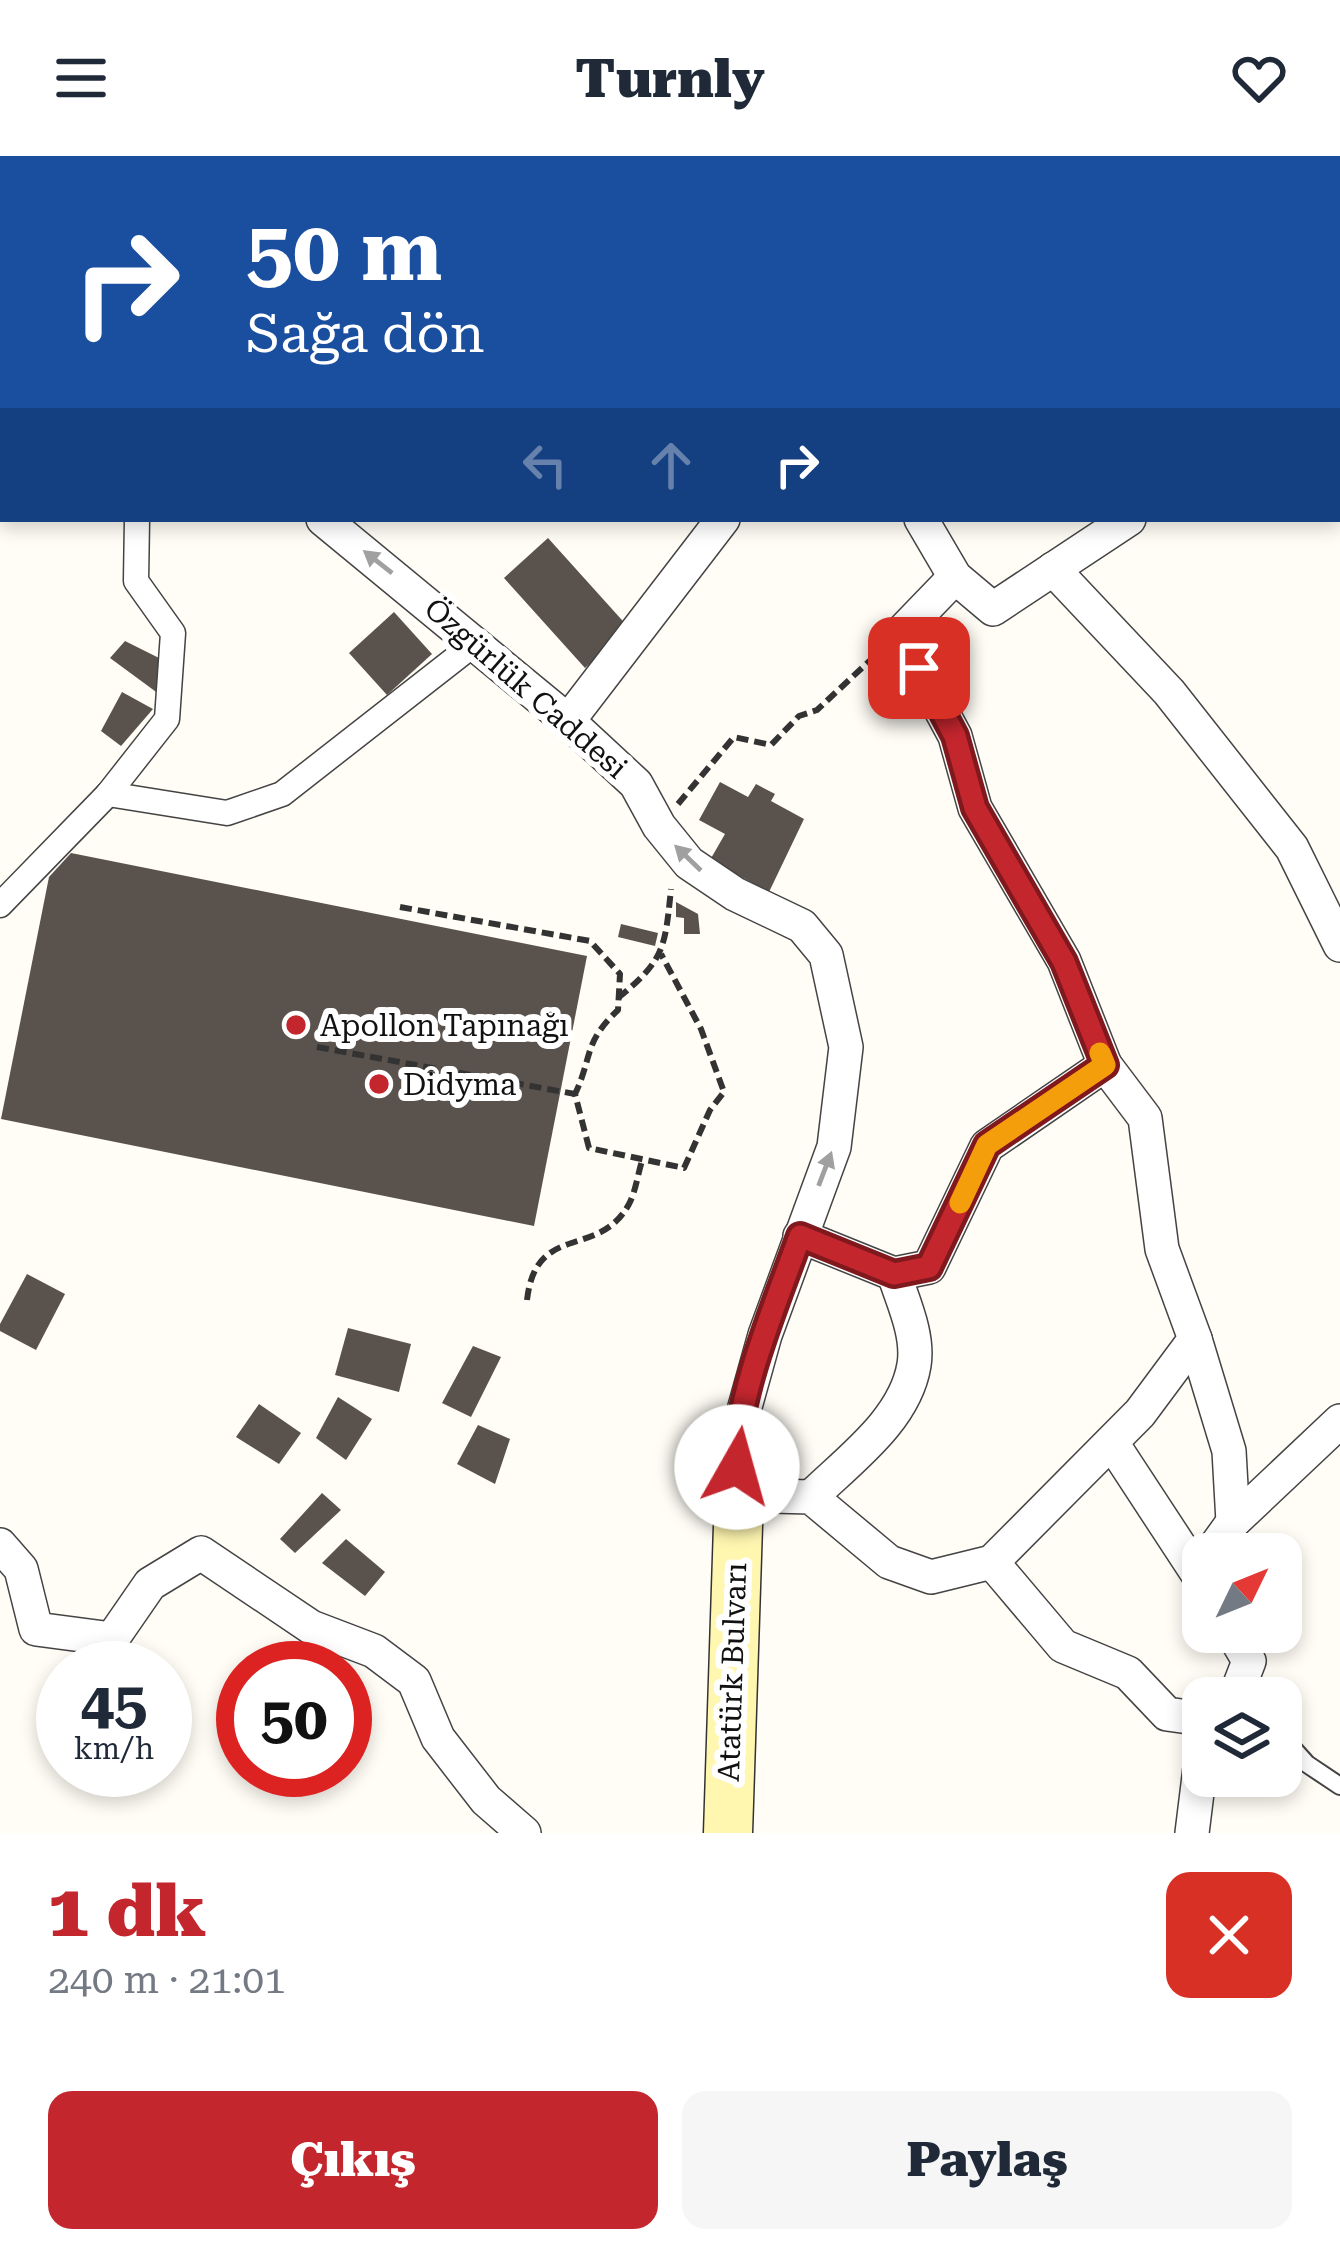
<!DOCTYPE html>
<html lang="tr">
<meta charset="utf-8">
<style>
body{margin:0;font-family:"Roboto Serif",serif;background:#f6f6f7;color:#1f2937;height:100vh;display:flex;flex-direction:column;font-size:45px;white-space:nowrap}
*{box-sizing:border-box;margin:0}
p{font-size:39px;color:#747a83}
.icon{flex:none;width:66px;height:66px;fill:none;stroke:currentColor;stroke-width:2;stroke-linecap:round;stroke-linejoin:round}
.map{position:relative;height:1677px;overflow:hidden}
.side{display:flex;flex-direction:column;background:#fff;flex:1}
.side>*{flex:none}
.hud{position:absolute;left:0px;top:0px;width:1341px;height:366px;box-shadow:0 6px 18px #0003;background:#1a4fa0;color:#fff;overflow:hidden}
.needle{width:78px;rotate:47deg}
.fabs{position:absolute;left:1182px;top:1377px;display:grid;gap:24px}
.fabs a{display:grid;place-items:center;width:120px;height:120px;border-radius:24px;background:#fff;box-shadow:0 6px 18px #0003;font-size:60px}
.speed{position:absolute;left:36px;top:1485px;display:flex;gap:24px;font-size:60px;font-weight:700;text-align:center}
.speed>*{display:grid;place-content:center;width:156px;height:156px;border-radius:50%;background:#fff;box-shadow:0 6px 18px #0003;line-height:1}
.speed small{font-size:30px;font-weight:400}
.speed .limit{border:18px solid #d22;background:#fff;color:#111}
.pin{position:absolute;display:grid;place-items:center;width:102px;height:102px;color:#fff;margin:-51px;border-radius:24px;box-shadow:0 6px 18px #0006}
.me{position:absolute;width:132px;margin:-66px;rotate:7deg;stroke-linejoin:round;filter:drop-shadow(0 0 9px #0008)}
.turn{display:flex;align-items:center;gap:42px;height:252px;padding:0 48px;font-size:54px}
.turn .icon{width:156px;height:156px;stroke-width:2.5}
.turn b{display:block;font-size:84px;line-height:102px}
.lanes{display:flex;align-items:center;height:114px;padding:0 48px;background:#0003;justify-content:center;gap:60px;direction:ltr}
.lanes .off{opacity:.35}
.round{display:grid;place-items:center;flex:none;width:126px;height:126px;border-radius:24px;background:#f6f6f7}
.head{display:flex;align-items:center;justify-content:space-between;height:204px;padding:0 48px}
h1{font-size:72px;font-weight:800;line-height:90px;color:#c4262e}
.button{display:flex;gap:24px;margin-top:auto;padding:24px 48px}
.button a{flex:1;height:138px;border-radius:24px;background:#c4262e;color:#fff;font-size:48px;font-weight:800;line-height:138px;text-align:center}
.button a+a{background:#f6f6f7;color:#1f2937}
header{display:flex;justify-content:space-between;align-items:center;height:156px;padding:0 48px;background:#fff;font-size:54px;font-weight:800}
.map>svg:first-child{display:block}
.building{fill:#5a524d}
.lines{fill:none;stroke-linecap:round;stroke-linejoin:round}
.service-casing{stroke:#444;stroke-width:20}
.pedestrian-casing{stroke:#444;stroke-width:27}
.minor-casing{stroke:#444;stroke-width:36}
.secondary-casing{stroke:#333;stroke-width:51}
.path{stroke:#333;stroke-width:6;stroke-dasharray:12 6;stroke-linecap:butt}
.service{stroke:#fff;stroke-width:16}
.pedestrian{stroke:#fff;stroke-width:24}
.minor{stroke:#fff;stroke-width:33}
.secondary{stroke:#fff6b0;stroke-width:48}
.oneway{fill:#a0a0a0}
.route-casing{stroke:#7f191e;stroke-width:30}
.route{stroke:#c4262e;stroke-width:21}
.slow{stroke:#f59e0b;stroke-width:21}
.poi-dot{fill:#c4262e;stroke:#fff;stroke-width:4.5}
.labels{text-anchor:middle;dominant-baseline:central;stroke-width:12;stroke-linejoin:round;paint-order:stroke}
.street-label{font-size:30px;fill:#111;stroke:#fff}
.poi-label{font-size:30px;fill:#111;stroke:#fff;text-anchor:start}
</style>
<header><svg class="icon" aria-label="menu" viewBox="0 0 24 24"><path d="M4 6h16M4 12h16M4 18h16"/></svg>Turnly<svg class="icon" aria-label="heart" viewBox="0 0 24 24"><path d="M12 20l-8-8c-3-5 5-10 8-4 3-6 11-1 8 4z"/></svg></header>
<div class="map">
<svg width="1340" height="1677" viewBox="0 0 1340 1677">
<rect width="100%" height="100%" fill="#fffdf5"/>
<g class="building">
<path d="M548 382 630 473 585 512 504 422Z"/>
<path d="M394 456 432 498 387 539 349 497Z"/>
<path d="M125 485 165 505 163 541 110 502Z"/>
<path d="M122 536 153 553 121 590 101 575Z"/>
<path d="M720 626 748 641 756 628 775 638 771 645 804 663 769 736 710 704 725 678 699 664Z"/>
<path d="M71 697 587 800 534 1070 1 963 49 721Z"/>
<path d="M676 746 698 758 700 778H684V762L676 761Z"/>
<path d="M621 768 658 777 655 790 618 781Z"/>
<path d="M27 1118 65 1138 36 1194 0 1175V1168Z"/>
<path d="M348 1172 411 1188 399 1236 335 1219Z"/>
<path d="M473 1190 501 1201 471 1261 442 1247Z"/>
<path d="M338 1241 372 1263 346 1304 316 1282Z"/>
<path d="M259 1248 301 1277 279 1308 236 1281Z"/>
<path d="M478 1269 510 1283 495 1328 457 1308Z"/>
<path d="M322 1337 341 1354 295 1397 280 1383Z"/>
<path d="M346 1383 385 1416 365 1440 322 1407Z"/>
</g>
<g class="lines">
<g class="service-casing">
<path id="service" d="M1281 1579 1307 1608 1340 1630"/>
</g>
<g class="pedestrian-casing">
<g id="pedestrian">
<path d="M108 638 227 657 282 638 474 488"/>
<path d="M0 749 108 638 167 563 173 477 136 425 137 363"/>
</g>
</g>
<g class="minor-casing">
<g id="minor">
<path d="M709 3 710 0"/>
<path d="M0 174 3 175"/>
<path d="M1338 243 1340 242"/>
<path d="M323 363 568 565 636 628 659 670 689 707 735 738 802 770 826 799 846 891 834 991 765 1179 736 1283"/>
<path d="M921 363 955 421 993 453 1129 363"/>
<path d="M1053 413 1169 536 1292 692 1340 789"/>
<path d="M568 565 723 363"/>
<path d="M800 1080 894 1118 929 1111 987 990 1105 909 1064 805 975 652 955 580 900 478 955 421"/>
<path d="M1195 1183 1229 1295 1233 1366"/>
<path d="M1112 1287 1203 1426"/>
<path d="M739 1339 811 1341 889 1406 931 1421 992 1406 1140 1257 1195 1183 1162 1093 1145 962 1105 909"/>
<path d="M811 1341C849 1304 905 1264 914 1209 919 1179 903 1146 894 1118"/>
<path d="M0 1389 21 1413 36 1473 112 1483 150 1428 201 1397 311 1471 374 1495 414 1525 438 1582 486 1644 524 1677"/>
<path d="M1210 1398 1233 1366 1340 1265"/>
<path d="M992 1406 1063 1490 1128 1517 1167 1558 1203 1563"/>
<path d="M1228 1542 1239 1531 1249 1505 1232 1476"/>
<path d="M1192 1677 1203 1588"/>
</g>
</g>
<g class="secondary-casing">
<path id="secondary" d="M728 1677 739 1339 736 1283"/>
</g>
<g class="path">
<path d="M678 648 734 581 771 589 799 560 817 554 879 496"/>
<path d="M400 751 590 785 620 818 618 854C583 887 593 900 575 938L589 992 684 1012 710 954 724 936 701 873 661 798"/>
<path d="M618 842C665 804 665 791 671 733"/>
<path d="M317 891 575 938"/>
<path d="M527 1144C536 1065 599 1104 629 1048 636 1035 638 1016 643 1002"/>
</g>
<use href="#service" class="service"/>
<use href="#pedestrian" class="pedestrian"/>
<use href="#minor" class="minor"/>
<use href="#secondary" class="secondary"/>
</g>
<defs><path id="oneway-solid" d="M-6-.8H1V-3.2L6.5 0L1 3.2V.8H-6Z" transform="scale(3)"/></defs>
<g class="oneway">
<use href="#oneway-solid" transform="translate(378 406) rotate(-142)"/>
<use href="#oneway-solid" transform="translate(688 702) rotate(-136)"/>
<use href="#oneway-solid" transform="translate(825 1013) rotate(-69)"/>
</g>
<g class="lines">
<g class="route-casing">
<path id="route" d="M737 1311C734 1244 777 1145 800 1080L894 1118 929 1111 987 989 1105 909 1064 806 975 652 955 580 919 512"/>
</g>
<use href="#route" class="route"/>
<path class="slow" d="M960 1047 987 989 1105 909 1100 897"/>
</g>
<g class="poi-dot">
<circle cx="296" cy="869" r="12"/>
<circle cx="379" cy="928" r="12"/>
</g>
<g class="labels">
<g class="street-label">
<text transform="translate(526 532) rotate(41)">Özgürlük Caddesi</text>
<text transform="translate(732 1516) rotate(-88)">Atatürk Bulvarı</text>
</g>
<g class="poi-label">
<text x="320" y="869">Apollon Tapınağı</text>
<text x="403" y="928">Didyma</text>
</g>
</g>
</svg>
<div class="fabs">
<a><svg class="needle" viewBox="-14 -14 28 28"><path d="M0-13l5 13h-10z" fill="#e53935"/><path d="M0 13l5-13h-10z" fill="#747a83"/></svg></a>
<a><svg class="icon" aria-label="layers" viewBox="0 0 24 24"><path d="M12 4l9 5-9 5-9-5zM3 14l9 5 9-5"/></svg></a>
</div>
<div class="speed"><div>45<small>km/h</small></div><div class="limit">50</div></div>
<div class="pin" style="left:919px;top:512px;background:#d93025"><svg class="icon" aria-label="arrive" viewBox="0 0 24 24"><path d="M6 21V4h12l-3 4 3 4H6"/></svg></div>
<svg class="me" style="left:737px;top:1311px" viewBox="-20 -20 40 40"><circle r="19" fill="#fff"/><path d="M0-13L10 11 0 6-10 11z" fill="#c4262e"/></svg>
<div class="hud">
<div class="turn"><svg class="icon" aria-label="right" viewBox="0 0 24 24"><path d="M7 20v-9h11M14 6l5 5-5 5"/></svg><div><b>50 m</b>Sağa dön</div></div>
<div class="lanes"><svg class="icon off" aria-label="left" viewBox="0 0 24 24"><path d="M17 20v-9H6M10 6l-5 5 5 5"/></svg><svg class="icon off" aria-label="ahead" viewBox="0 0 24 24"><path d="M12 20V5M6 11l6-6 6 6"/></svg><svg class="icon" aria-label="right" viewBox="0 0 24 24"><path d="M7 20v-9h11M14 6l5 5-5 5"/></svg></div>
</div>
</div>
<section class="side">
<div class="head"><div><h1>1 dk</h1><p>240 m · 21:01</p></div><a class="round" style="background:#d93025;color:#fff"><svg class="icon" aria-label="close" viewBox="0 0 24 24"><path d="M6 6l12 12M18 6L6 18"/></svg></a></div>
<div class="button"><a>Çıkış</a><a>Paylaş</a></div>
</section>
